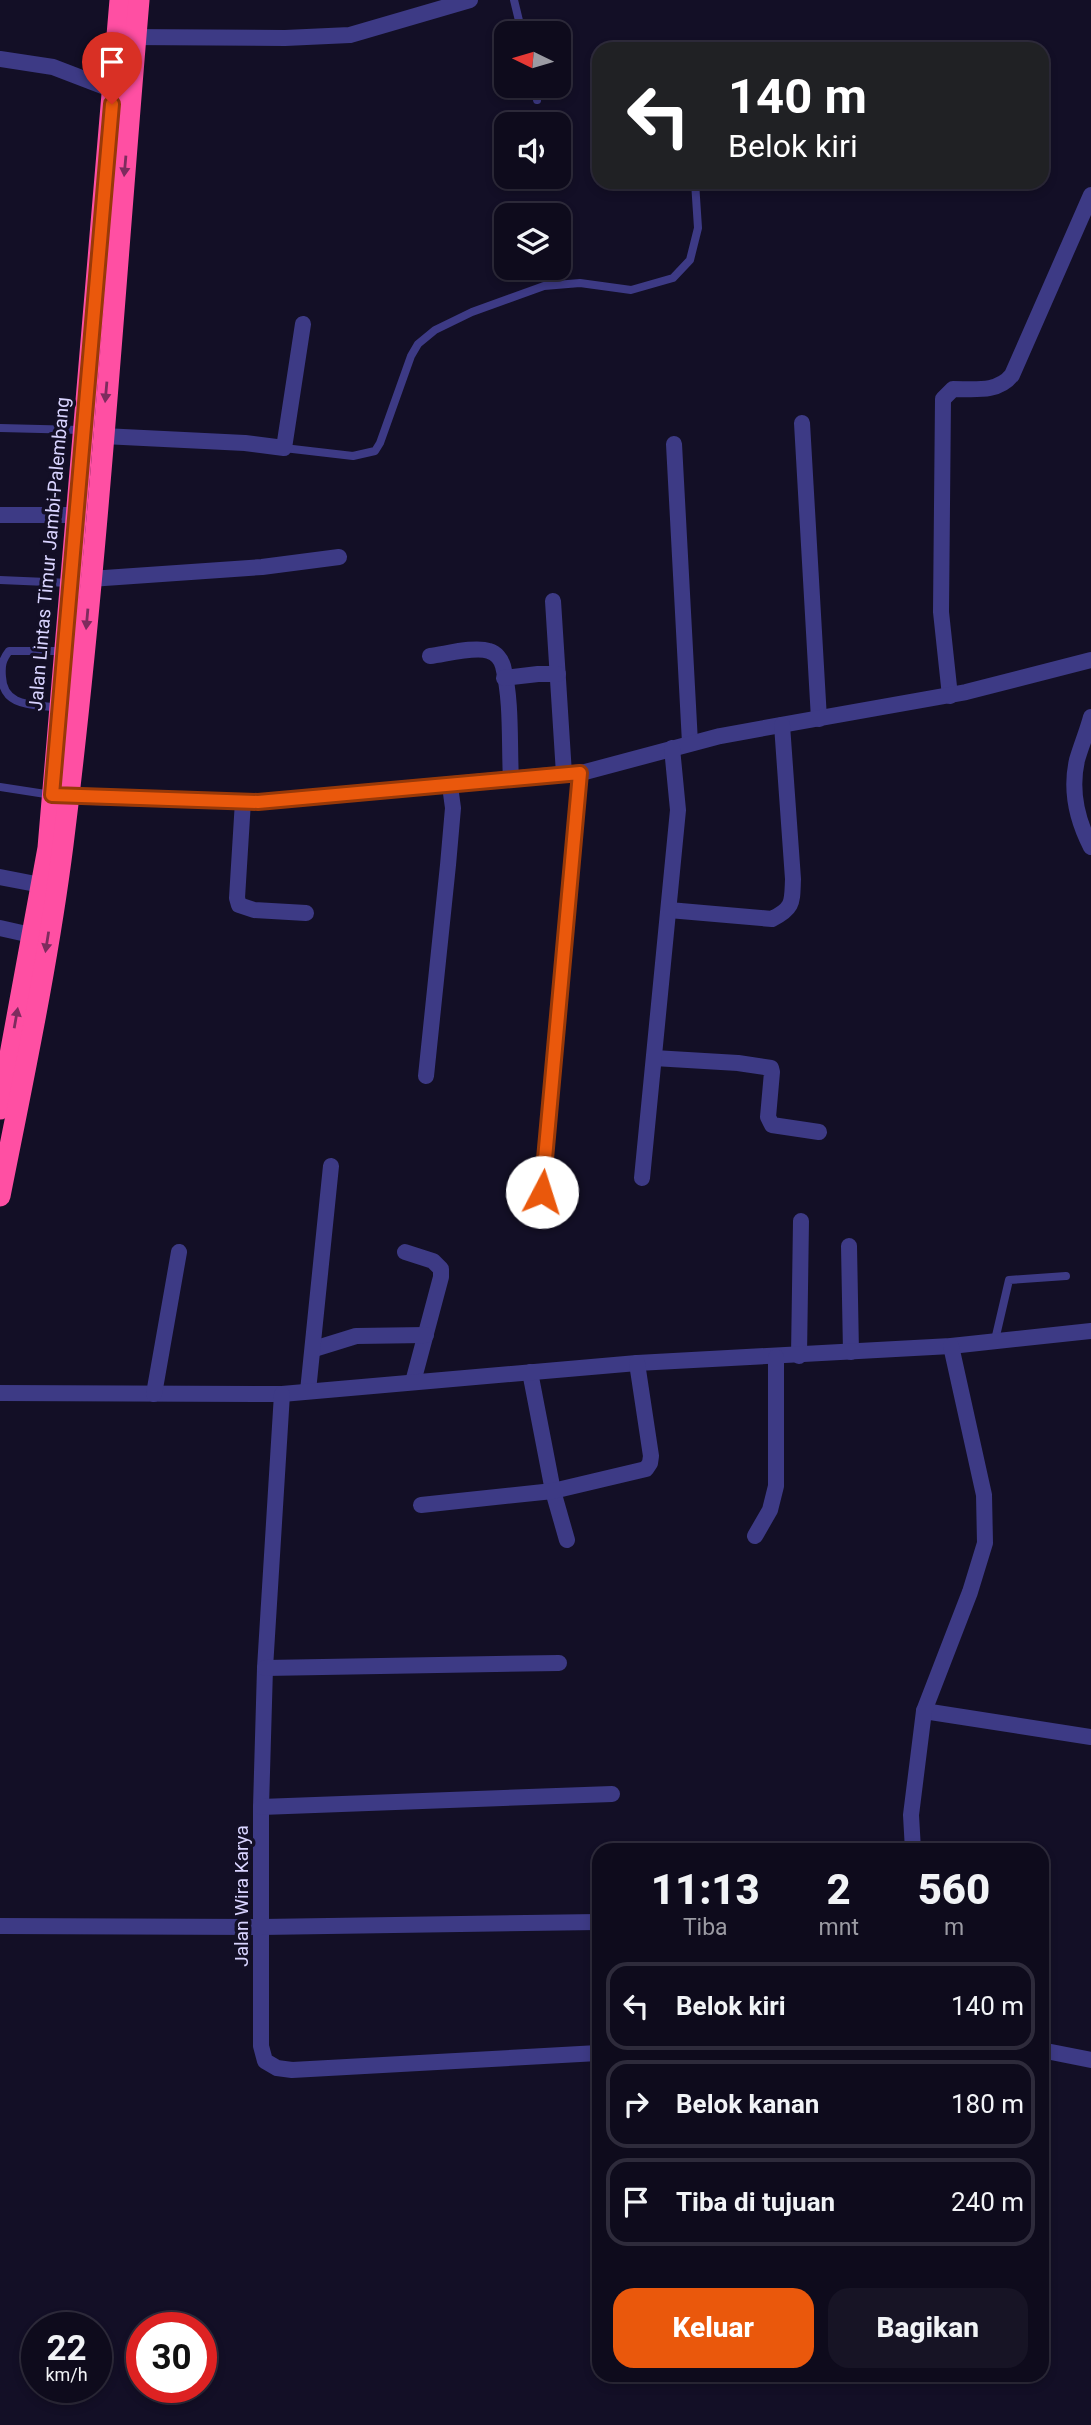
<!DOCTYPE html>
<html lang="id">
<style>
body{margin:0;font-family:Roboto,sans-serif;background:#171425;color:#f1f3f6;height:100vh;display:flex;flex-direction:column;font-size:26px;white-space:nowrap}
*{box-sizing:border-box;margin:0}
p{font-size:23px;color:#9b9ba3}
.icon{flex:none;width:38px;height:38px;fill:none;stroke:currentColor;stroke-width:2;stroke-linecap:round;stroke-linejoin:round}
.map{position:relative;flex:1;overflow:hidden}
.side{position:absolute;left:592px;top:1843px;width:457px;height:539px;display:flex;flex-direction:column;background:#0e0b1c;border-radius:21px;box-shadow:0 4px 10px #0003,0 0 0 2px #2e2b3b}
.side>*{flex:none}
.hud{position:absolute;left:592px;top:42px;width:457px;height:147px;border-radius:21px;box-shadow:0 4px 10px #0003,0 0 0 2px #2e2b3b;background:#202124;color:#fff;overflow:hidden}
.needle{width:46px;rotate:275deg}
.tools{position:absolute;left:494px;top:21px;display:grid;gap:14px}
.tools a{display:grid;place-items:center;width:77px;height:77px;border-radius:14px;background:#0e0b1c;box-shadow:0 4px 10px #0003,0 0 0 2px #2e2b3b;font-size:35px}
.speed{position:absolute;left:21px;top:2312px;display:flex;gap:14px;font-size:35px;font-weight:700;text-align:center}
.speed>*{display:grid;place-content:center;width:91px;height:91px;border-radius:50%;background:#0e0b1c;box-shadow:0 4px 10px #0003,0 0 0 2px #2e2b3b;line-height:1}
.speed small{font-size:18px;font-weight:400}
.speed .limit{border:10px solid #d22;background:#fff;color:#111}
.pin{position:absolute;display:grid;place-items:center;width:60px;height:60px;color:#fff;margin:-72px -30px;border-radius:50% 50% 50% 0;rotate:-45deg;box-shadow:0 0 7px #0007}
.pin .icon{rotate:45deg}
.me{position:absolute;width:77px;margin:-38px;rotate:5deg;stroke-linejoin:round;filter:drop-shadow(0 0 5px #0008)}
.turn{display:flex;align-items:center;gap:24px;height:147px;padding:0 21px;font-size:32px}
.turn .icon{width:91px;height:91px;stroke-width:2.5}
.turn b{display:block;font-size:49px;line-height:60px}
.eta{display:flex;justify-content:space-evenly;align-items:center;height:119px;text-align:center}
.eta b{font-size:42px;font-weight:800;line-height:49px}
.primary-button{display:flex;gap:14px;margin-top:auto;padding:14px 21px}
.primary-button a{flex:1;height:80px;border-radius:21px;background:#ea580c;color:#fff;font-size:28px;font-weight:800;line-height:80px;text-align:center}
.primary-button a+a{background:#171425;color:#f1f3f6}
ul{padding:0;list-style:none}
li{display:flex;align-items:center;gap:21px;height:88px;margin:0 14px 10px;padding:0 7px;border:4px solid #2e2b3b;border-radius:21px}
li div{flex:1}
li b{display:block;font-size:26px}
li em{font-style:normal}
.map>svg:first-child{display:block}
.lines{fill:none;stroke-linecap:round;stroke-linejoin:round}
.lane{stroke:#3d3a85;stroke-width:8}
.street{stroke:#3d3a85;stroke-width:16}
.highway{stroke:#ff4fa3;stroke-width:21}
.oneway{fill:#7d2c5e}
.route-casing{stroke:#983908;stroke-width:18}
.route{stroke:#ea580c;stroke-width:12}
.labels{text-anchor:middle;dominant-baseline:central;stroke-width:7;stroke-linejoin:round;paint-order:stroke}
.street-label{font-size:19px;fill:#d9d4ff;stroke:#130f26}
</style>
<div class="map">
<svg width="1091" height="2425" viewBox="0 0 1091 2425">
<rect width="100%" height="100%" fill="#130f26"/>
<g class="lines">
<g class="lane">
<path d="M514 0 522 33"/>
<path d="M534 86 537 100"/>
<path d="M0 428 81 430"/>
<path d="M284 448 353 456 375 451 380 443 411 356 418 344 435 330 472 312 544 286 580 283 631 290 673 278 690 260 698 228 695 182"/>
<path d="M0 580 70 583"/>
<path d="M59 708C35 704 3 708 2 677 1 666 2 660 9 651H64"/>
<path d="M0 787 52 795"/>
<path d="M995 1340 1009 1280 1066 1276"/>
</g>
<g class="street">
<path d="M127 37 285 38 350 35 470 0"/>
<path d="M0 59 53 67 113 90"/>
<path d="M802 423 819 719"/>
<path d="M103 436 245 443 284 448 303 324"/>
<path d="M674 444 690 743"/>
<path d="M0 515H76"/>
<path d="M90 579 262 567 339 557"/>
<path d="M553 601 564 774"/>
<path d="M430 656C446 654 475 646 489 651 496 653 501 659 503 666 512 702 509 743 511 780"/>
<path d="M504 678 538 674H558"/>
<path d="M950 696 941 612 943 399 953 389C974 389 998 393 1012 375L1091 195"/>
<path d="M1091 717C1087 732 1081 746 1077 760 1070 791 1077 820 1091 847"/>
<path d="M58 796 258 802 585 772 720 736 966 692 1091 660"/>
<path d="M243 801 237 898 239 905 254 910 306 913"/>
<path d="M0 877 41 885"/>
<path d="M669 910 772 919C794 908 792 902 793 879L782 725"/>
<path d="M0 928 31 935"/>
<path d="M654 1058 738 1063 771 1068 772 1072 768 1117 772 1125 819 1132"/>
<path d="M426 1076 448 865 453 808 450 786"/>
<path d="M642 1178 678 810 672 748"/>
<path d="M542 1192 580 773"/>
<path d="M849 1246 851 1352"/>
<path d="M405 1252 433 1261 441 1269V1277L413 1382"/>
<path d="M314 1349 356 1336 426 1335"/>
<path d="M799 1356 801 1221"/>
<path d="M530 1372 553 1491 567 1540"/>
<path d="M308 1391 331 1166"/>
<path d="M0 1393 282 1394 637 1363 951 1346 1091 1331"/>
<path d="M154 1394 179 1252"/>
<path d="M282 1394 265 1668 261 1807V2046L265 2061 277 2068 292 2070 598 2053"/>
<path d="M421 1505 553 1491 646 1469 650 1463 651 1456 637 1363"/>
<path d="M755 1536 770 1510 776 1486V1357"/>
<path d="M265 1668 559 1663"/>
<path d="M924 1711 1091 1737"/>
<path d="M261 1807 612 1794"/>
<path d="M913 1850 911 1815 924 1711 970 1592 985 1543 984 1495 951 1346"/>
<path d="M0 1926 262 1927 598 1922"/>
<path d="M1041 2050 1091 2060"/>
</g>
<g class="highway">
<path d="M0 1109 48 848 120 0"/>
<path d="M0 1196C23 1080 48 963 63 845 98 564 115 281 139 0"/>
</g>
</g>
<defs><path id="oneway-solid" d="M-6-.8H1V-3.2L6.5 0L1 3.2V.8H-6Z" transform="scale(1.75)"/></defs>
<g class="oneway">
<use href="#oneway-solid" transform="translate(125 166) rotate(95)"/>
<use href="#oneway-solid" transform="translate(106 392) rotate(95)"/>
<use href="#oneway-solid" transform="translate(87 619) rotate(95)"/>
<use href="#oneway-solid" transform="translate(47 942) rotate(99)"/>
<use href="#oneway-solid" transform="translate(16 1018) rotate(-80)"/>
</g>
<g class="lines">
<g class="route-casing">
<path id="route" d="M112 104 52 795 258 802 580 773 542 1192"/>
</g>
<use href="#route" class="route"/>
</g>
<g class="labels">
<g class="street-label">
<text transform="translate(49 554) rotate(-85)">Jalan Lintas Timur Jambi-Palembang</text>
<text transform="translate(241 1896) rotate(-90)">Jalan Wira Karya</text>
</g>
</g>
</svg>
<div class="tools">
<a><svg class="needle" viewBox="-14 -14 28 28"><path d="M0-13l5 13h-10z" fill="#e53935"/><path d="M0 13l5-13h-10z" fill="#9b9ba3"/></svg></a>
<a><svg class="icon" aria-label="sound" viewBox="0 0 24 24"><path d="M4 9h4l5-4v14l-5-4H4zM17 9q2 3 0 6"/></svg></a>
<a><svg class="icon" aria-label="layers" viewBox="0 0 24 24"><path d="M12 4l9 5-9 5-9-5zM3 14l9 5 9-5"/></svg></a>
</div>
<div class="speed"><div>22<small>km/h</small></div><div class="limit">30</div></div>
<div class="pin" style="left:112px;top:104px;background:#d93025"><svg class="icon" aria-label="arrive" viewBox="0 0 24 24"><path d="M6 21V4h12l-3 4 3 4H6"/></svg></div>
<svg class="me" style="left:542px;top:1192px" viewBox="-20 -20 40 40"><circle r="19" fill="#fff"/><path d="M0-13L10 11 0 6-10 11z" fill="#ea580c"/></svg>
<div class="hud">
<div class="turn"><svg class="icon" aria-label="left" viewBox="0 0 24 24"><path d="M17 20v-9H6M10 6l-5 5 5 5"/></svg><div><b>140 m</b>Belok kiri</div></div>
</div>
<section class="side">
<div class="eta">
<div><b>11:13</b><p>Tiba</p></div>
<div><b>2</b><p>mnt</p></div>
<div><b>560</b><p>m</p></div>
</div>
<ul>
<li><svg class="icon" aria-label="left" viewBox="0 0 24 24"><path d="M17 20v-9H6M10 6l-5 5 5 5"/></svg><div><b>Belok kiri</b></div><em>140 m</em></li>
<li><svg class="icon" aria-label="right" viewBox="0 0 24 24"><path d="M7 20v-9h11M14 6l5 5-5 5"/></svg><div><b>Belok kanan</b></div><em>180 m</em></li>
<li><svg class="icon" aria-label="arrive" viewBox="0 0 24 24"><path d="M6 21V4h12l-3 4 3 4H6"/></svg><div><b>Tiba di tujuan</b></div><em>240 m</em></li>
</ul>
<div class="primary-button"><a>Keluar</a><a>Bagikan</a></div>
</section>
</div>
